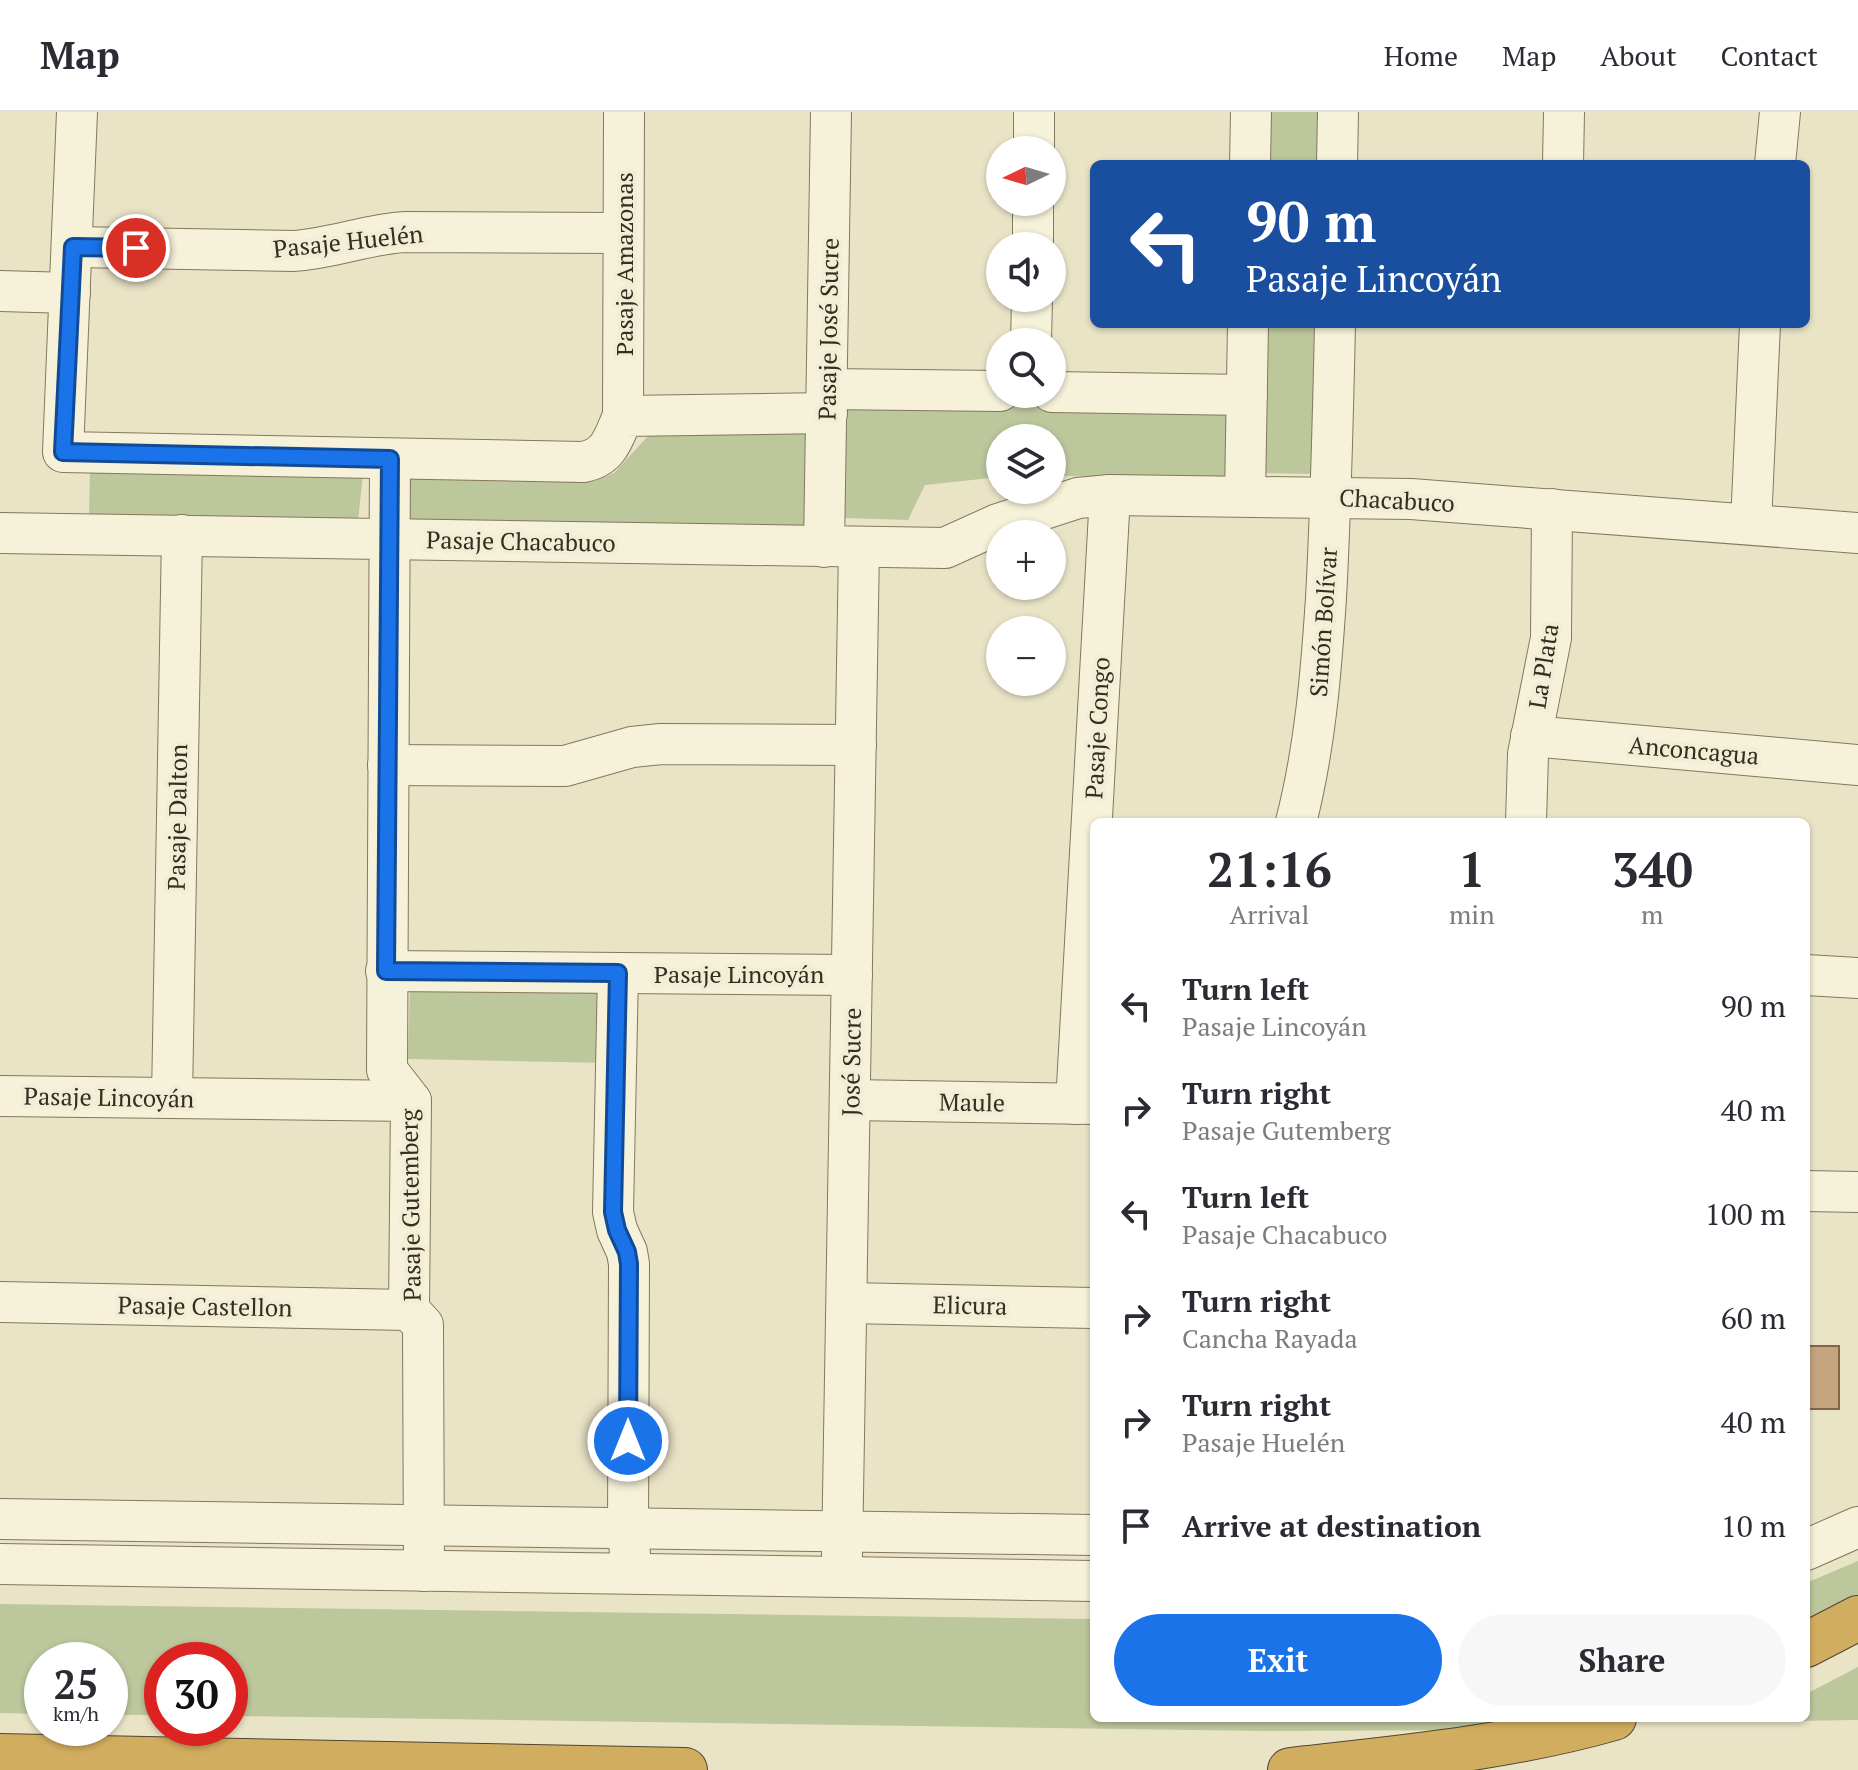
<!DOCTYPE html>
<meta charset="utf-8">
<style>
body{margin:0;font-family:"PT Serif",serif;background:#f7f7f7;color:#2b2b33;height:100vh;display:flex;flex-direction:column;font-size:30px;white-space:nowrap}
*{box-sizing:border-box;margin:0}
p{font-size:26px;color:#7c7c81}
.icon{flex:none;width:44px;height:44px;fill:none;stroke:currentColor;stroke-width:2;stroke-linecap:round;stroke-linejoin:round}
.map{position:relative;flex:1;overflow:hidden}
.panel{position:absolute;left:1090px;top:706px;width:720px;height:904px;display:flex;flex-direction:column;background:#fff;border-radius:12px;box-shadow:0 2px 6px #0004}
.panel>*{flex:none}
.banner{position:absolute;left:1090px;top:48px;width:720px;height:168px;border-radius:12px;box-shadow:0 2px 6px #0004;background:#1a4fa0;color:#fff;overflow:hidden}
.needle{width:52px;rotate:265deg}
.tools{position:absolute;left:986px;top:24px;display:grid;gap:16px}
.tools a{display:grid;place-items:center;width:80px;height:80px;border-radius:50%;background:#fff;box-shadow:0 2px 6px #0004;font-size:40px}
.speed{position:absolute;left:24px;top:1530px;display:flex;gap:16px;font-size:40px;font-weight:700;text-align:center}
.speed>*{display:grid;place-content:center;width:104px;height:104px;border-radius:50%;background:#fff;box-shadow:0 2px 6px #0004;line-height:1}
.speed small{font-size:20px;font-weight:400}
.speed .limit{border:12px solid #d22;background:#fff;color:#111}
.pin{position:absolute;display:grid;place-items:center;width:68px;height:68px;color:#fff;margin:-34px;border:4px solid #fff;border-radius:50%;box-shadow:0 2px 8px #0007}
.me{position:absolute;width:88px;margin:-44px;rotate:0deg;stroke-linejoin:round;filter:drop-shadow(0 0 6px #0008)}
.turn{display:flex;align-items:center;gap:28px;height:168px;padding:0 24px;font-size:36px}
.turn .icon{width:104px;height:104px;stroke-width:2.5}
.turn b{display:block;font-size:56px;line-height:68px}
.eta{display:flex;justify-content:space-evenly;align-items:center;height:136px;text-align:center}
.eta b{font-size:48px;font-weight:700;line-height:56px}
.cta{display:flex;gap:16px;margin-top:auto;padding:16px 24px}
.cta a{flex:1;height:92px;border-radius:48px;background:#1a73e8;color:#fff;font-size:32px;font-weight:700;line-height:92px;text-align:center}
.cta a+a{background:#f7f7f7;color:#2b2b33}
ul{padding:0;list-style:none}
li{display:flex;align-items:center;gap:24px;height:104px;padding:0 24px}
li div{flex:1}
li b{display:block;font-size:30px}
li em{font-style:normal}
header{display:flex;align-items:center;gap:48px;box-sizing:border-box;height:112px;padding:0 40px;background:#fff;border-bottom:2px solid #e1e1e2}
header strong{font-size:38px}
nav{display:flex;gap:44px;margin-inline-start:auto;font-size:28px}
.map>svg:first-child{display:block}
.green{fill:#bdc79c}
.building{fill:#c5a580;stroke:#816546;stroke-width:2}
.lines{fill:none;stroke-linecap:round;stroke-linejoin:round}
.minor-casing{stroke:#84775e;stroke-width:42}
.highway-casing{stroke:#524532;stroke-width:46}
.minor{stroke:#f6f1d9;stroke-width:40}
.highway{stroke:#d1ad60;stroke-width:44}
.route-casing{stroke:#114b97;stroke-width:20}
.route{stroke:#1a73e8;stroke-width:14}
.labels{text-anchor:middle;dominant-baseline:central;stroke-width:8;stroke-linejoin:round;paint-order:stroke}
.street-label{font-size:24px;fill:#362d20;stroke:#f2eed6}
</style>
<header>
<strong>Map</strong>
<nav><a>Home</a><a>Map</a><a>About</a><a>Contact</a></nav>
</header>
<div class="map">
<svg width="1858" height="1658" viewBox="0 0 1858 1658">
<rect width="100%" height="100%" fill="#eae4c7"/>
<g class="green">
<path d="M1267 0H1321L1320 52H1267Z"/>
<path d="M1264 212H1318L1316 362 1262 361Z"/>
<path d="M1018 287 1230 296 1231 366 1052 364V326H1000V365L925 373 908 408 845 406 846 288Z"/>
<path d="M804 319 813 332 814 416 405 411 407 368 415 363 594 369 614 361 647 325 659 320Z"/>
<path d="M90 356 363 362 358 409 89 407Z"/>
<path d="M410 872 609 876 608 951 408 947Z"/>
<path d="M1858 1449V1487L1806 1520V1471Z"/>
<path d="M0 1492 1094 1507V1606H1567L1506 1618 1264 1619 230 1604V1548H162V1603H110V1548H42V1602L0 1601Z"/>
<path d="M1858 1555V1608L1741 1610 1751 1606H1806V1582Z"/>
</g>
<rect class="building" x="1806" y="1234" width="33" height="63"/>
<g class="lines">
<g class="minor-casing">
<g id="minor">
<path d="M77 0 63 340 583 350C610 345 613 326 623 304L827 301"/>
<path d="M1034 38V0"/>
<path d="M1250 52 1251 0"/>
<path d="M1337 52 1338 0"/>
<path d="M1563 52 1564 0"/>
<path d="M1775 52 1780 0"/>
<path d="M1033 134V90"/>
<path d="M73 135 293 139C331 137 367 122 405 120L623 121"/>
<path d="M0 179 70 181"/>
<path d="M1031 230 1032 186"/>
<path d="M827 277 1000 279"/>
<path d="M1052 280 1247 283"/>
<path d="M623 304 624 0"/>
<path d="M390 347 387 958 411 989 409 1198 423 1213 424 1459"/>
<path d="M1245 384 1248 212"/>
<path d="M1751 412 1760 212"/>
<path d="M0 421 945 436 998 412 1078 386 1110 383 1411 387 1858 421"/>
<path d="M824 435 831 0"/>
<path d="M1531 624 1858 653"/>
<path d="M388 653 565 654 632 635 661 632 856 633"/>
<path d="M1296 710C1315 636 1321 562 1326 486 1331 395 1333 304 1335 212"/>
<path d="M1526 710 1528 642 1551 526 1552 397"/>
<path d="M386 859 852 863"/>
<path d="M618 861 613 1100 617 1118 627 1140 629 1152 628 1417 630 1443"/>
<path d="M1806 863 1858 866"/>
<path d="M0 984 411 989"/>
<path d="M172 986 182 423"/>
<path d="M850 988 1094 992"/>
<path d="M1076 992 1110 383"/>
<path d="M1806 1079 1858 1080"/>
<path d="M0 1190 409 1198"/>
<path d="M847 1191 1094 1196"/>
<path d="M0 1407 1094 1423"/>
<path d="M1806 1438 1858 1415"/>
<path d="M842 1443 859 435"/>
<path d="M0 1452 1094 1469"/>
</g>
</g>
<g class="highway-casing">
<g id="highway">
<path d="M1806 1533 1858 1506"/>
<path d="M0 1644 685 1658"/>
<path d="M1290 1658C1398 1646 1509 1636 1614 1606"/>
</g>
</g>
<use href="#minor" class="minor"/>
<use href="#highway" class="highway"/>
</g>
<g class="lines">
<g class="route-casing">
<path id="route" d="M136 136 73 135 63 340 390 347 386 859 618 861 613 1100 617 1118 627 1140 629 1152 628 1329"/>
</g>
<use href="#route" class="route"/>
</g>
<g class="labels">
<g class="street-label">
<text transform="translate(348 129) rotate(-6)">Pasaje Huelén</text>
<text transform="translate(624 152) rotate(-90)">Pasaje Amazonas</text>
<text transform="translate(828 217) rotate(-89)">Pasaje José Sucre</text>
<text transform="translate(1397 388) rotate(3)">Chacabuco</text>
<text transform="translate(521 429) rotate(1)">Pasaje Chacabuco</text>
<text transform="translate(1323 510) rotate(-86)">Simón Bolívar</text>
<text transform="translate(1543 554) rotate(-81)">La Plata</text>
<text transform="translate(1097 616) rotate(-87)">Pasaje Congo</text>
<text transform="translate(1694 638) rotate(5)">Anconcagua</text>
<text transform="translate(177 705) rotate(-89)">Pasaje Dalton</text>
<text x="739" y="862">Pasaje Lincoyán</text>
<text transform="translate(851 950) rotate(-89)">José Sucre</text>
<text transform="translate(109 985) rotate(1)">Pasaje Lincoyán</text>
<text transform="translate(972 990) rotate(1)">Maule</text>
<text transform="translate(410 1093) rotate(-91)">Pasaje Gutemberg</text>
<text transform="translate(970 1193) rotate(1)">Elicura</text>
<text transform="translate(205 1194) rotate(1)">Pasaje Castellon</text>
</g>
</g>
</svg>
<div class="tools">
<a><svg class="needle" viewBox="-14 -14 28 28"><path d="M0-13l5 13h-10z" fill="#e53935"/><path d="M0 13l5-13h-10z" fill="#7c7c81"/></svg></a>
<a><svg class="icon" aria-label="sound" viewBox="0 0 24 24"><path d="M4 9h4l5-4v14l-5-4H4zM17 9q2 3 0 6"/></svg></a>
<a><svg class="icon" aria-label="search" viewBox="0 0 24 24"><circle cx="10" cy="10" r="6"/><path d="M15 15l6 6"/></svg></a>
<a><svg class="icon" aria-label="layers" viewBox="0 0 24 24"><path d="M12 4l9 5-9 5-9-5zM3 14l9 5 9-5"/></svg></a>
<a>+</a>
<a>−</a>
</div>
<div class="speed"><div>25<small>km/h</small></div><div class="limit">30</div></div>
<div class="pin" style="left:136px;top:136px;background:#d93025"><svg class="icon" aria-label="arrive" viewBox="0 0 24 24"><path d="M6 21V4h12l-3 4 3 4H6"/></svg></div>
<svg class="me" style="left:628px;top:1329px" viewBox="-20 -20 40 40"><circle r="17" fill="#1a73e8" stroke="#fff" stroke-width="3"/><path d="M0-11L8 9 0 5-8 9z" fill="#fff"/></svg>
<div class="banner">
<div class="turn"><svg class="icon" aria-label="left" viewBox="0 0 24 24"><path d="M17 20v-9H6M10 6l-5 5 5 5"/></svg><div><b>90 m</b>Pasaje Lincoyán</div></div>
</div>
<section class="panel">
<div class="eta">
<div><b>21:16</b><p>Arrival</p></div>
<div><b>1</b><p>min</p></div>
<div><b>340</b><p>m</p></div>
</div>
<ul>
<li><svg class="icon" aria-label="left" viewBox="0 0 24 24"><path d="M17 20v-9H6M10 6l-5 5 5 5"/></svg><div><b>Turn left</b><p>Pasaje Lincoyán</p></div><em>90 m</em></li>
<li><svg class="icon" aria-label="right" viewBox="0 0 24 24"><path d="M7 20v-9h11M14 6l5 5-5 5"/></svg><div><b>Turn right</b><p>Pasaje Gutemberg</p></div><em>40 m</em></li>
<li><svg class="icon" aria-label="left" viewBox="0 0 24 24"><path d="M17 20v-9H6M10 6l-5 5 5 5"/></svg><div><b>Turn left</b><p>Pasaje Chacabuco</p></div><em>100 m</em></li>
<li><svg class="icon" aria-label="right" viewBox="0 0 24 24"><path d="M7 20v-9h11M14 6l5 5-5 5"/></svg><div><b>Turn right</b><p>Cancha Rayada</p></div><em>60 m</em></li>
<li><svg class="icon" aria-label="right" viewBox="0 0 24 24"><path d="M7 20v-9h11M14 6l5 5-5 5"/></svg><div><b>Turn right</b><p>Pasaje Huelén</p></div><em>40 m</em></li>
<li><svg class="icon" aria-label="arrive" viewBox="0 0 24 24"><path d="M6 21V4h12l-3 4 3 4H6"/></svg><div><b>Arrive at destination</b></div><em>10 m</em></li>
</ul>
<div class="cta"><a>Exit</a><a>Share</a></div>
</section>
</div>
